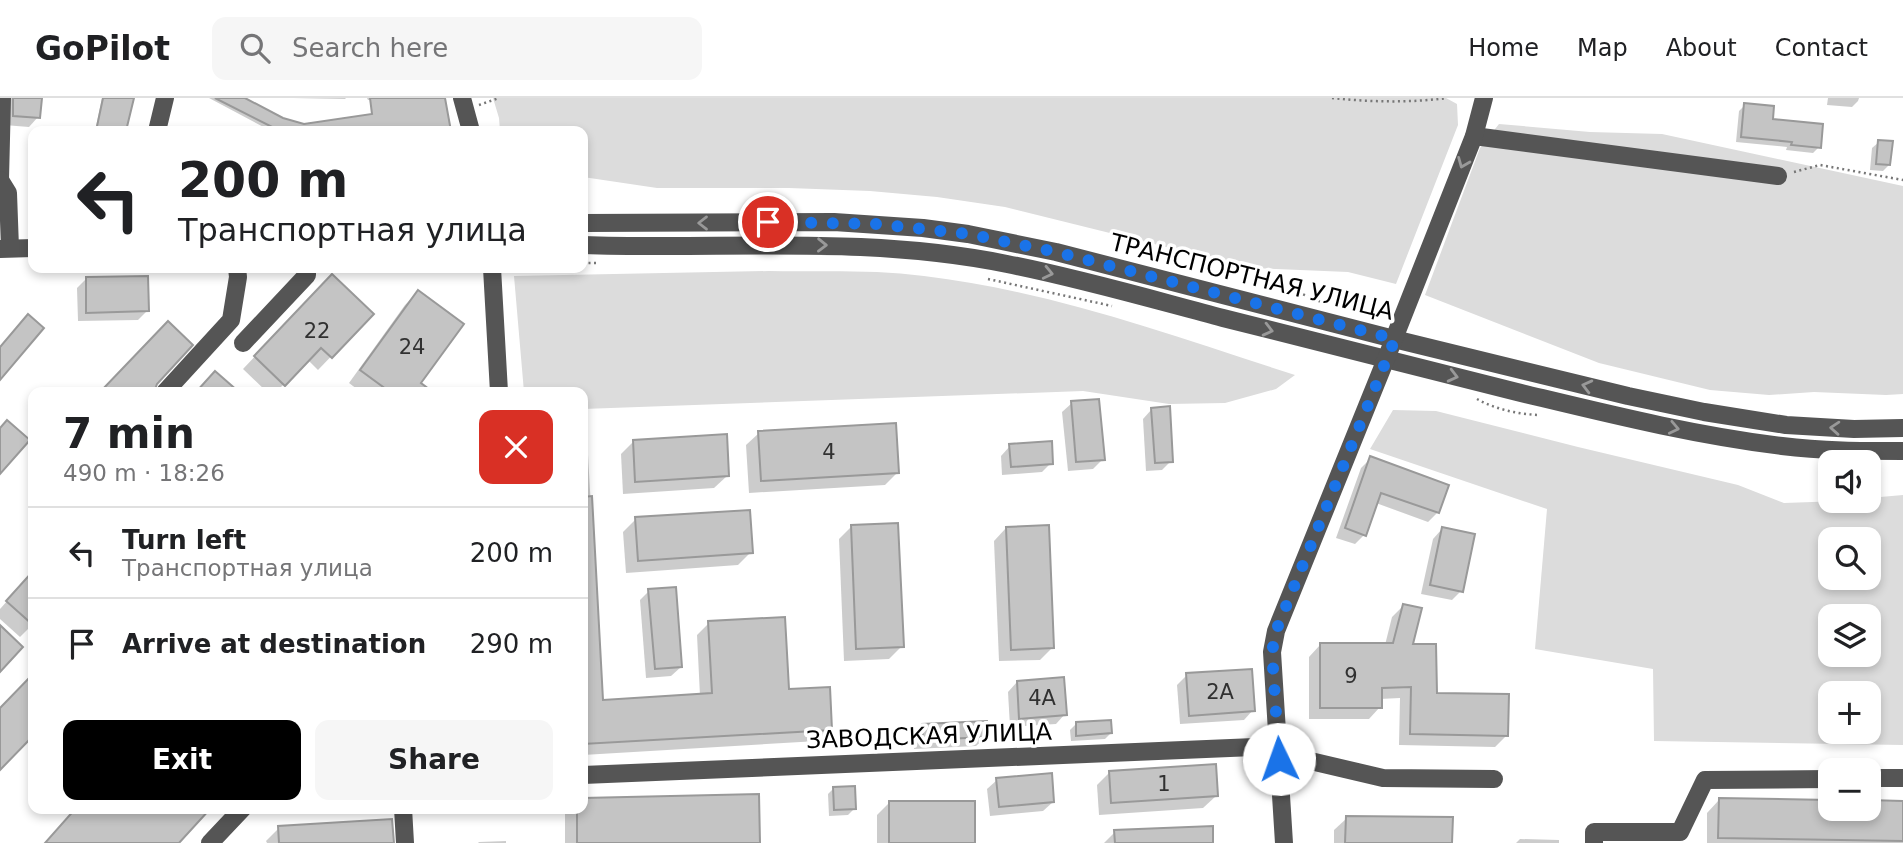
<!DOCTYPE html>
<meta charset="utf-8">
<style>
body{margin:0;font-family:"DejaVu Sans",sans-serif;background:#f6f6f6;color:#202124;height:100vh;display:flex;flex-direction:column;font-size:26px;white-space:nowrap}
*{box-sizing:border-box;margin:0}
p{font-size:23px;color:#757577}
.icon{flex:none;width:38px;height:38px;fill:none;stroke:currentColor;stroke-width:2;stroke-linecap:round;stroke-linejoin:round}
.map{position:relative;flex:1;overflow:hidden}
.drawer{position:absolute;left:28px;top:289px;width:560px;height:427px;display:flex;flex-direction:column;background:#fff;border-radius:14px;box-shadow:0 4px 10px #0003}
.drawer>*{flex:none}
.guide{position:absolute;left:28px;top:28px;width:560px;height:147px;border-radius:14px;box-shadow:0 4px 10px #0003;background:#fff;color:#202124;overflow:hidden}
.fabs{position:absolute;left:1818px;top:352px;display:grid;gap:14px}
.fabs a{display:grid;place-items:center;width:63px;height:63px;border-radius:14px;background:#fff;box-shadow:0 4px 10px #0003;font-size:35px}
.pin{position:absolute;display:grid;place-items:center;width:60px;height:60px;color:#fff;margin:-30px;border:4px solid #fff;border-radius:50%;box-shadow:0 2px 7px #0007}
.me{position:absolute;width:77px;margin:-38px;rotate:357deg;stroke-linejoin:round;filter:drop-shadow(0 0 5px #0008)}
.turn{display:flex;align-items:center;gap:24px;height:147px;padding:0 35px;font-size:32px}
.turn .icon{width:91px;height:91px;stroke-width:2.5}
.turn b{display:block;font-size:49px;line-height:60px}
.round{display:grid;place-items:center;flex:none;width:74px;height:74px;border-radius:14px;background:#f6f6f6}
.head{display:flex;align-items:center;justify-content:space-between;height:119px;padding:0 35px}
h1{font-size:42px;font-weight:700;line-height:52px}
.button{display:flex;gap:14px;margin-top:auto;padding:14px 35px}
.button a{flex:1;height:80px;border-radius:14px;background:#000;color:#fff;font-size:28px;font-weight:700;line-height:80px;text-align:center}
.button a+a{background:#f6f6f6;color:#202124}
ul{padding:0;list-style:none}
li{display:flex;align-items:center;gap:21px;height:91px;padding:0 35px;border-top:2px solid #e0e0e0}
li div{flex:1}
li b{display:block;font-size:26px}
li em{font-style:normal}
header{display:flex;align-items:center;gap:42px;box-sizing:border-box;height:98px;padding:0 35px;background:#fff;border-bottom:2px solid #e0e0e0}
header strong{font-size:33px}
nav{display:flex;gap:38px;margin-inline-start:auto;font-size:24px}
.search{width:490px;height:63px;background:#f6f6f6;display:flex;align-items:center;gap:18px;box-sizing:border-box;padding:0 24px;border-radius:14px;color:#757577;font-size:26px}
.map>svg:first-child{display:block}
.green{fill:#dcdcdc;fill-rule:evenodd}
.shadow{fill:#0003}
.building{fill:#c4c4c4;stroke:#999;stroke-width:2}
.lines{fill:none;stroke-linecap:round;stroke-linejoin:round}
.path{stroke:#777;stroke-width:2.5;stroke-dasharray:2 3.5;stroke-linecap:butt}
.minor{stroke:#555;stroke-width:18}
.oneway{stroke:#999}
.route{stroke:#1a73e8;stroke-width:12;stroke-dasharray:0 21.6}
.labels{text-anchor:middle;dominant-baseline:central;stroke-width:7;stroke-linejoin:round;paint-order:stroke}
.number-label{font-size:21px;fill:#313131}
.street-label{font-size:24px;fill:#000;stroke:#fff}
</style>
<header>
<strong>GoPilot</strong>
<div class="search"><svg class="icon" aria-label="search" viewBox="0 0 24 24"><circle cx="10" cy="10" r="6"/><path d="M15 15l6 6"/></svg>Search here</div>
<nav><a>Home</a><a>Map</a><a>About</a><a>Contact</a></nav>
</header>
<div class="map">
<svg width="1903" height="745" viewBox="0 0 1903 745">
<rect width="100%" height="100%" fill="#fff"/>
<g class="green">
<path d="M493 0H1446L1457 6 1458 27 1396 186 1348 174 1251 170 1005 109 937 99 870 93 789 90H657L583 79V33H500L499 20Z"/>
<path d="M1499 26 1590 34 1662 36 1903 88V296L1886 297 1814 294 1769 297 1710 292 1599 265 1425 197 1480 50Z"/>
<path d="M769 173C821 174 873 171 924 178 1051 193 1174 238 1295 277L1276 291 1225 305 1169 306 1083 293 583 311V294H524L514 178Z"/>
<path d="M1393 312 1436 313 1578 349 1738 387 1784 405 1869 402V400L1903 397V647L1654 643 1653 571 1535 551 1547 411 1370 351ZM1830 441H1869V480H1830ZM1830 518H1869V556H1830ZM1830 595H1869V634H1830Z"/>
</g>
<g class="shadow">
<path d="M5 0H40L38 19 29 29 4 27Z"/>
<path d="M102 0H132L124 33H95Z"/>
<path d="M209 0H241L282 22 297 26H315L412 11 411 3 368 2 367 0H443L449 33H271Z"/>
<path d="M293 0H346L345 1Z"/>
<path d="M1828 0H1859L1858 3 1852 9 1827 7Z"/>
<path d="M1745 7 1771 22 1819 49 1813 55 1786 52 1787 49 1736 44 1739 13Z"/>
<path d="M1879 44 1889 67 1883 73 1870 72 1872 50Z"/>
<path d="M86 181 147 213 138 222 78 223 77 190Z"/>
<path d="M319 191 371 217 318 272 308 262 276 294H267L243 271Z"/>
<path d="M418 194 419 286 430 294H361L349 285 405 207Z"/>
<path d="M1072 305 1103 361 1093 371 1068 373 1062 314Z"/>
<path d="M1152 311 1171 363 1162 372 1146 373 1143 321Z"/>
<path d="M759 335 897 375 885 387 749 395 746 347Z"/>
<path d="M587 339 602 603 700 598 697 537 709 525 830 632 818 643 583 657V340Z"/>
<path d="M633 344 727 378 714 390 623 396 621 356Z"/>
<path d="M1010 348 1051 365 1042 374 1002 377 1001 358Z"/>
<path d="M1371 360 1438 414 1428 424 1376 405 1364 437 1355 446 1336 440 1361 370Z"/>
<path d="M636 421 751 454 738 467 626 475 623 434Z"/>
<path d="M851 429 902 548 889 561 844 563 839 441Z"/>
<path d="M1006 430 1053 549 1040 562 999 563 994 443Z"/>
<path d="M1442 431 1461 493 1452 502 1421 496 1433 441Z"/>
<path d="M33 474V526L20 539 0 521V511Z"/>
<path d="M649 493 681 569 671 578 646 580 640 502Z"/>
<path d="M1404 507 1410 548 1435 597 1506 638 1495 649 1399 647 1400 600 1380 601V609L1369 621H1309V559L1320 547H1385L1392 519Z"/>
<path d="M1187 577 1253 612 1244 622 1180 626 1177 587Z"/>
<path d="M1017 584 1065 616 1056 626 1010 629 1008 594Z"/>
<path d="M1076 626 1111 635 1105 641 1071 643 1070 632Z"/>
<path d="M923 628 986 639 976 648 914 651 913 637Z"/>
<path d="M1110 674 1216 698 1203 710 1099 717 1097 687Z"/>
<path d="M997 682 1053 704 1043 713 990 718 987 691Z"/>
<path d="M834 690 854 711 848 717 829 718 828 696Z"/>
<path d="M757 698 758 745H565V714L568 710H583V701Z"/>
<path d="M1719 702 1830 704V710H1869V704L1903 705V745H1707V715Z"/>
<path d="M890 704 973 745H877V717Z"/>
<path d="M1347 720 1451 745H1334V732Z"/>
<path d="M279 730 392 745H267L266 743Z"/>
<path d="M1115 734 1212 745H1104Z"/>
<path d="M1520 741 1559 742V745H1516Z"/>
<path d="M506 743V745H478L479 744Z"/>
</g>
<g class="building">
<path d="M13 0H42L40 20 13 18Z"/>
<path d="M103 0H134L126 33H96Z"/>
<path d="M215 0H245L283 20 304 26 372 16 370 0H445L451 33H280Z"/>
<path d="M1744 5 1774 8 1773 21 1823 26 1821 50 1791 47 1792 44 1741 39Z"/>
<path d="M1878 42 1893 43 1890 67 1876 66Z"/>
<path d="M332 176 374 216 332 260 321 250 285 288 254 258Z"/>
<path d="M148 178 149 213 86 215V179Z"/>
<path d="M418 192 464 226 421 285 433 294H390L360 272Z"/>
<path d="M28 216 44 230 0 282V249Z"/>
<path d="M168 223 193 247 157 286 154 294H100Z"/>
<path d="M215 273 239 294H196Z"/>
<path d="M1099 301 1105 362 1076 364 1071 303Z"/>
<path d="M1170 308 1173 364 1155 365 1151 310Z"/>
<path d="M7 322 30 342 0 376V330Z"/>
<path d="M896 325 899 375 761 383 758 333Z"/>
<path d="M727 336 729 378 635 384 633 342Z"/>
<path d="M1052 343 1053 366 1011 369 1009 346Z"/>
<path d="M1370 358 1449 387 1439 415 1381 395 1366 438 1345 430Z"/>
<path d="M592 398 603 602 712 595 708 523 785 519 789 591 830 589 832 632 583 646V399Z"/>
<path d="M750 412 753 455 638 463 635 419Z"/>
<path d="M898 425 904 549 856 551 851 427Z"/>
<path d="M1049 427 1054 550 1011 552 1006 429Z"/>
<path d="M1442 429 1475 436 1463 494 1430 487Z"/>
<path d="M33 473V527L6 503Z"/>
<path d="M676 489 682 569 655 571 648 491Z"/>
<path d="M1403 506 1422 510 1413 546H1436L1437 595 1509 596 1508 638 1410 636 1411 589 1382 590V610H1320V545H1393Z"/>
<path d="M0 527 23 549 0 574Z"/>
<path d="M1252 571 1255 613 1189 618 1186 575Z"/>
<path d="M33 576V638L0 672V610Z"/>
<path d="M1064 579 1067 617 1019 621 1017 583Z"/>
<path d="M1111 622 1112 635 1076 638V624Z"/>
<path d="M987 623 988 639 923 642 922 626Z"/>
<path d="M1216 666 1218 698 1111 705 1109 673Z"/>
<path d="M1052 675 1054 704 999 709 996 680Z"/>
<path d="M855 688 856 711 834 712 833 689Z"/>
<path d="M759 696 760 745H577V710H583V700Z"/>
<path d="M1719 700 1830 702V710H1869V702L1903 703V743L1718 740Z"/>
<rect x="889" y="703" width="86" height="42"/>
<path d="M76 710H211L179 745H45Z"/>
<path d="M1346 718 1453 719 1452 745H1345Z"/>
<path d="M392 721 394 745H279L278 728Z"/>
<path d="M1213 728V745H1115L1114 732Z"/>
</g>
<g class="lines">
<g class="path">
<path d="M1332 0C1370 4 1410 5 1447 0"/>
<path d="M479 7 499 0"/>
<path d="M1794 74 1820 67 1903 82"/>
<path d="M583 165H598"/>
<path d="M988 181 1112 208"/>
<path d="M1293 192 1326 206"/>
<path d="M1477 301C1495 311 1517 316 1538 317"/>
</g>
<g class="minor">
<path d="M462 0 471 33"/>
<path d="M157 33 165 0"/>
<path d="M1474 38 1778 78"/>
<path d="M0 81 2 0"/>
<path d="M0 82 8 95 10 150"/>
<path d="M583 125 834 124 923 130 968 136 1056 154 1394 241 1628 298 1704 314 1786 327 1854 331 1903 330"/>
<path d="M583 147C727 152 863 137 1007 166 1079 180 1151 201 1223 220 1321 245 1419 269 1517 294 1605 315 1692 337 1782 348 1822 353 1863 353 1903 353"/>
<path d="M0 151 33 150"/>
<path d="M492 170 499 294"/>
<path d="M243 245 307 177V170"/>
<path d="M165 294 231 222 238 179 237 170"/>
<path d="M1279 661H1302L1383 680 1494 681"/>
<path d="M583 677 1278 648"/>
<path d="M1869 680H1903"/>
<path d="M403 710 405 745"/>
<path d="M210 745 243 710"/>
<path d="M1284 745 1272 554 1276 533 1386 261 1474 38 1484 0"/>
<path d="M1594 745V734H1680L1705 682 1830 681"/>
</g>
</g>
<defs><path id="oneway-chevron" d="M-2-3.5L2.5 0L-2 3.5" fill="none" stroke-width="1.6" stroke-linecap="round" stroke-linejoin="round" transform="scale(1.75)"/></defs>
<g class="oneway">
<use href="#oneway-chevron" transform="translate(1463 65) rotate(112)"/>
<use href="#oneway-chevron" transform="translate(703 125) rotate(180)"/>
<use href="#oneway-chevron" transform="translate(822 147) rotate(1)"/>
<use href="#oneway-chevron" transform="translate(1048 175) rotate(13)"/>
<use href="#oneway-chevron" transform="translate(1268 232) rotate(14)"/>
<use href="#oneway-chevron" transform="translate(1453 278) rotate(14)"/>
<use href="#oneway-chevron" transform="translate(1587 288) rotate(-166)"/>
<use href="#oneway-chevron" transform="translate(1674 330) rotate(12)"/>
<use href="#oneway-chevron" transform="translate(1835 330) rotate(-176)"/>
</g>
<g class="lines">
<path class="route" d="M768 124 878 126 968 136 1056 154 1395 241 1276 533 1272 554 1279 661"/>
</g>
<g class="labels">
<g class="number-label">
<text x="317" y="233">22</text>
<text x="412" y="249">24</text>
<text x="829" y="354">4</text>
<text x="1351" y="578">9</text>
<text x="1220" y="594">2А</text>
<text x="1042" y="600">4А</text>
<text x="1164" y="686">1</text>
</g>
<g class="street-label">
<text transform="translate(1252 179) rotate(14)">ТРАНСПОРТНАЯ УЛИЦА</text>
<text transform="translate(929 638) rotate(-2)">ЗАВОДСКАЯ УЛИЦА</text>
</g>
</g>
</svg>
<div class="fabs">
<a><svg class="icon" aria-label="sound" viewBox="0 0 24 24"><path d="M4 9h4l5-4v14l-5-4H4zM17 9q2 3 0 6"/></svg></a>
<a><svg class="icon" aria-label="search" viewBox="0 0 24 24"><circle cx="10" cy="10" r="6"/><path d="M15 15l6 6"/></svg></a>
<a><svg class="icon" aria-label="layers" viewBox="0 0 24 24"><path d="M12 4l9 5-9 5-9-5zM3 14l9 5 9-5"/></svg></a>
<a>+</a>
<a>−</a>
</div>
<div class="pin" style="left:768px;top:124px;background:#d93025"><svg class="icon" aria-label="arrive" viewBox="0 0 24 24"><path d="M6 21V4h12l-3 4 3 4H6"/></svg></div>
<svg class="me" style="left:1279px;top:661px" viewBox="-20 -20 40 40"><circle r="19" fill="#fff"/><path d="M0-13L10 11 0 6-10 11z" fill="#1a73e8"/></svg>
<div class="guide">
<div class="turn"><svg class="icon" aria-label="left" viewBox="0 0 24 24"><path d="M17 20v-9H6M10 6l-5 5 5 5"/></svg><div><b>200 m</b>Транспортная улица</div></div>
</div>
<section class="drawer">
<div class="head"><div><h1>7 min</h1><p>490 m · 18:26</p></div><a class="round" style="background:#d93025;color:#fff"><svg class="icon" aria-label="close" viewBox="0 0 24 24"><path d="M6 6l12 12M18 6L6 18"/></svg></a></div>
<ul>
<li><svg class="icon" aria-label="left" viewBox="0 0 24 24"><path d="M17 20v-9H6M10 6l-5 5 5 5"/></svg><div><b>Turn left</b><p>Транспортная улица</p></div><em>200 m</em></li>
<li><svg class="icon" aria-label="arrive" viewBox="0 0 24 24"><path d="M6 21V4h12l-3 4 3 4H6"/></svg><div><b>Arrive at destination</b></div><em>290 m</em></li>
</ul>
<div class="button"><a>Exit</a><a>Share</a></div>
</section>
</div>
